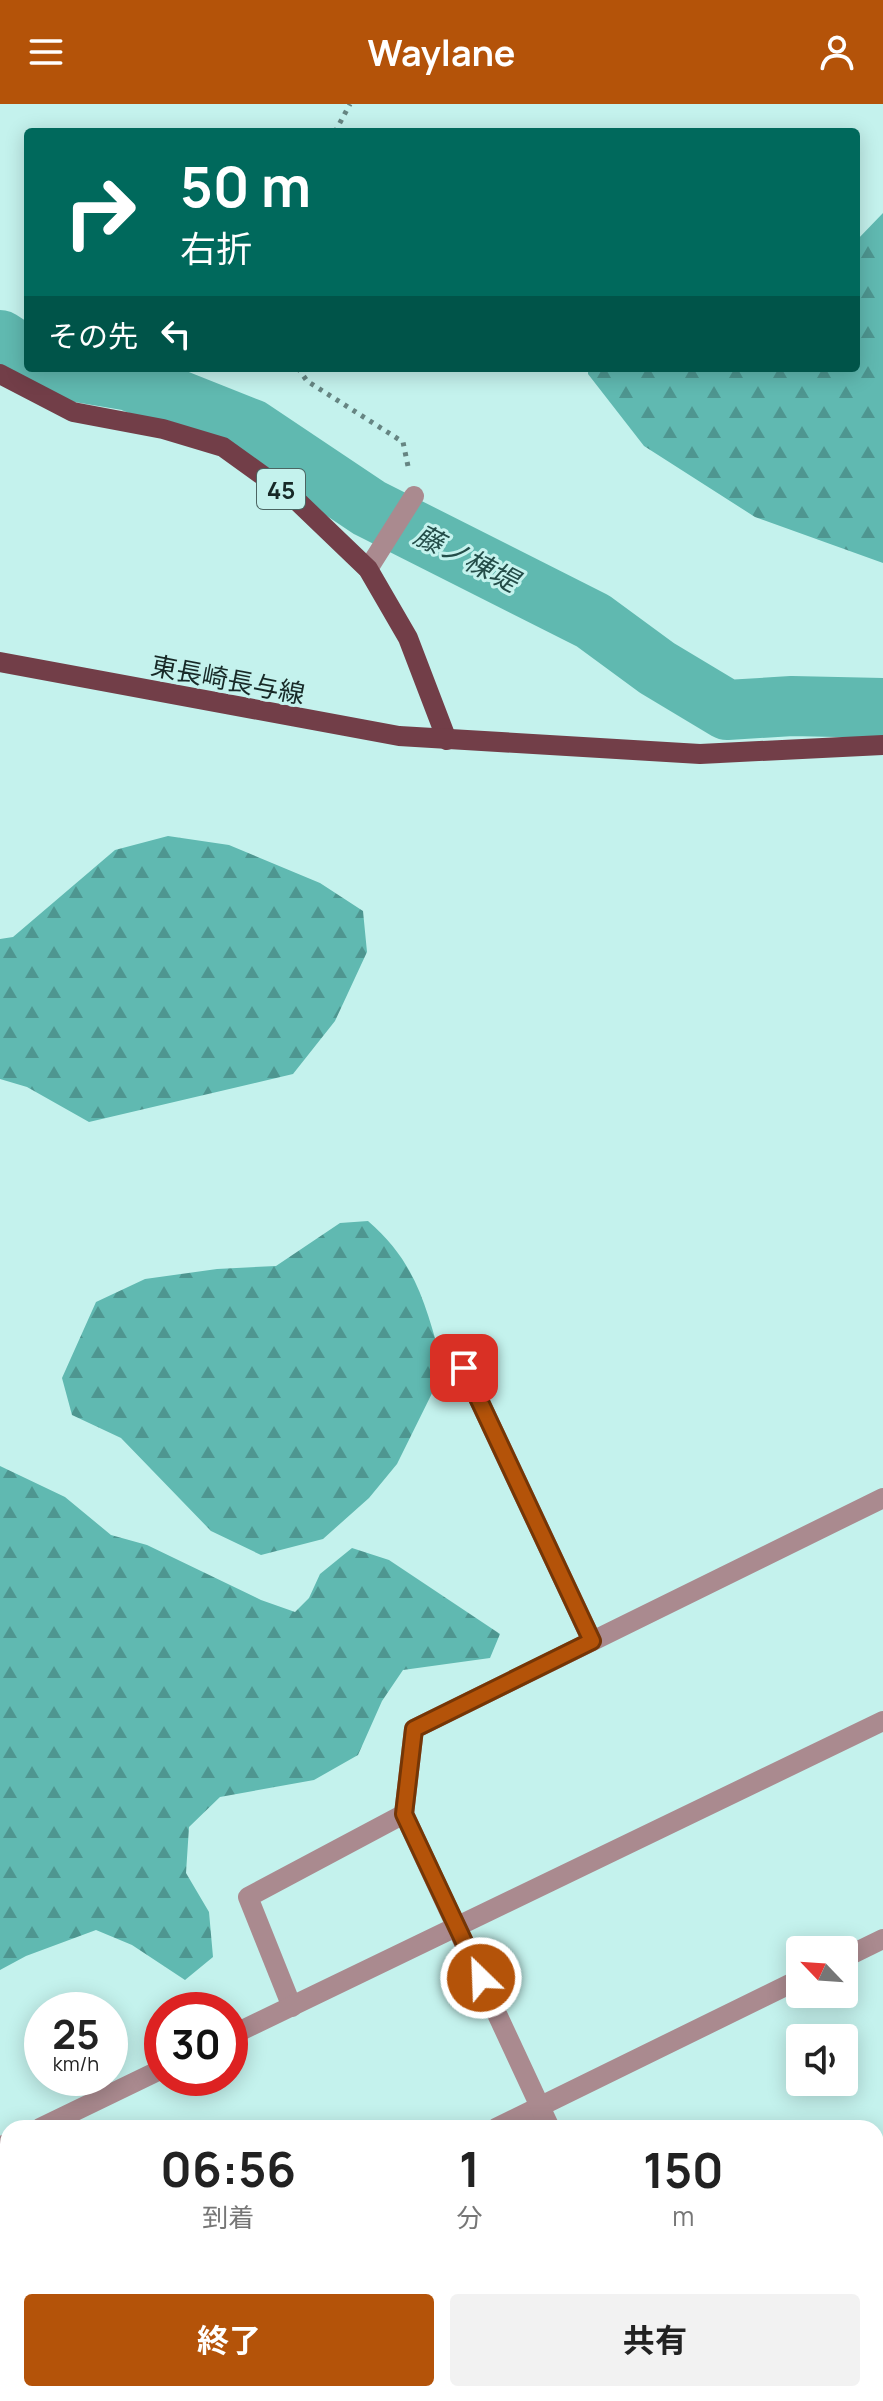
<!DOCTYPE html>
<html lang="ja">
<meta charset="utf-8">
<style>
body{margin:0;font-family:Manrope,"Noto Sans JP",sans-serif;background:#f2f2f2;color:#222;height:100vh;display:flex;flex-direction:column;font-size:30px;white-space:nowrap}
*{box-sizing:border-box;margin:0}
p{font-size:26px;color:#767676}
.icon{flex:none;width:44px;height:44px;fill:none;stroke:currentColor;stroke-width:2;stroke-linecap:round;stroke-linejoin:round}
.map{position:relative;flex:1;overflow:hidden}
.panel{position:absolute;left:0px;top:2016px;width:884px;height:282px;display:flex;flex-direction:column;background:#fff;border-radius:24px 24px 0 0;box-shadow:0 4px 20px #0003}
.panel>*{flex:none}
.top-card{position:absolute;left:24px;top:24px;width:836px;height:244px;border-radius:8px;box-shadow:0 4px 20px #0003;background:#00695c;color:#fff;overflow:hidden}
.needle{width:52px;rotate:295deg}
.controls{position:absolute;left:786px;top:1832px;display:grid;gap:16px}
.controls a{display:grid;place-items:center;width:72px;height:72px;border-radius:8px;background:#fff;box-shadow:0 4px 20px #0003;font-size:40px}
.speed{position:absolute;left:24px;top:1888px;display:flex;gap:16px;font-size:40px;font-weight:700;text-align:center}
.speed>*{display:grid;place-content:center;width:104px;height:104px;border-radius:50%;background:#fff;box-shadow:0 4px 20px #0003;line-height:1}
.speed small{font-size:20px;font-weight:400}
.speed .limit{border:12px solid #d22;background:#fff;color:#111}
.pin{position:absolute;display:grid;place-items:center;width:68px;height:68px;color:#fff;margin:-34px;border-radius:16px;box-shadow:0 4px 12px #0006}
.me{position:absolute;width:88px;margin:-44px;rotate:336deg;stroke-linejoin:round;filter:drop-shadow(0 0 6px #0008)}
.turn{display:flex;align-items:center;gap:28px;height:168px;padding:0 24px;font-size:36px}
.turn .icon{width:104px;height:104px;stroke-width:2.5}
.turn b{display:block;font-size:56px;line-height:68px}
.then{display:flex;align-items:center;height:76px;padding:0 24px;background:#0003;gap:16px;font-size:30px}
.eta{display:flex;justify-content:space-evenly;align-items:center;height:136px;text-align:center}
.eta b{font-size:48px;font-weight:700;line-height:56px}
.cta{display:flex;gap:16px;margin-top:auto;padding:16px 24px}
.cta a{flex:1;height:92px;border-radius:8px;background:#b45309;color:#fff;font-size:32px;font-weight:700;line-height:92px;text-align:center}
.cta a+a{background:#f2f2f2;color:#222}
header{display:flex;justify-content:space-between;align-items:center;height:104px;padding:0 24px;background:#b45309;color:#fff;font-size:36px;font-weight:700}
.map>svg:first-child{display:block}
.forest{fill:url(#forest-firs)}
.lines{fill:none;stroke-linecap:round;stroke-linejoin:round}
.river{stroke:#60b9b0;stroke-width:60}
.path{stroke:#668582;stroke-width:5;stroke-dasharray:4 6;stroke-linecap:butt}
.street{stroke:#aa8a8f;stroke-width:20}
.secondary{stroke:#8a5d65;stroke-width:20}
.primary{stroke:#723e48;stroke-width:20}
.route-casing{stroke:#753606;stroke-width:20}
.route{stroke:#b45309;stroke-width:14}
.labels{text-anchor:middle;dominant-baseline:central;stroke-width:6;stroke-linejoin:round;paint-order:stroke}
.shield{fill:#c4f2ed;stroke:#4b6562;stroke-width:2}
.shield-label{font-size:24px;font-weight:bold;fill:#172927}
.street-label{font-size:26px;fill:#172927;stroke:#c4f2ed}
.water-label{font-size:28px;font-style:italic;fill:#244d49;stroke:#c4f2ed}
</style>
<header><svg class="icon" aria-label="menu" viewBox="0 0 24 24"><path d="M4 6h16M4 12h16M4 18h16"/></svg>Waylane<svg class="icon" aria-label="person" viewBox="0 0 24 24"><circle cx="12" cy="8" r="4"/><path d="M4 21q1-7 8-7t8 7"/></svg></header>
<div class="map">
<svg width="883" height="2297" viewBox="0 0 883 2297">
<defs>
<pattern id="forest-firs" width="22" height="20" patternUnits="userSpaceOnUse" patternTransform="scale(2)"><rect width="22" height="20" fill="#60b9b1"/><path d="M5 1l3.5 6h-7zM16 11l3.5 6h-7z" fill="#4e9690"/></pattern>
</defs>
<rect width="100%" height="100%" fill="#c4f2ed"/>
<g class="forest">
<path d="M883 109V459L755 413 644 342 588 270V264H856V137Z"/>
<path d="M168 732 229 741 320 779 363 807 367 848 335 917 293 970 89 1018 27 983 0 975V835L13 833 115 746Z"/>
<path d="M368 1117C418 1160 426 1204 444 1265L397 1360 369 1394 323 1435 261 1451 211 1427 121 1334 72 1311 62 1274 96 1198 145 1175 217 1165 276 1162 340 1119Z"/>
<path d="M0 1362 65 1393 111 1431 147 1441 261 1496 295 1508 309 1494 320 1470 352 1444 389 1456 500 1530 490 1554 403 1566 382 1597 358 1651 314 1676 220 1693 189 1723 186 1769 209 1808 213 1853 185 1876 132 1841 96 1826 26 1852 0 1866Z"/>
</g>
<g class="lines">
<g class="river">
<path d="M0 236 28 254"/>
<path d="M53 264 130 277 251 325 369 404 593 517 657 564 727 606 792 602 883 604"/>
</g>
<g class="path">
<path d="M335 28 350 0"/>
<path d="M298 264 307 277 403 338 409 367"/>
</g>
<g class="street">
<path d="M368 465 414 392"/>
<path d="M464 1264 592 1537"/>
<path d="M844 1854 883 1835"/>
<path d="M292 1903 248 1793 404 1710"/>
<path d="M230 1932 883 1617"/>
<path d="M40 2024 162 1965"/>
<path d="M496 2024 800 1875"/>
<path d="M550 2024 404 1710 414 1625 883 1394"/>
<path d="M0 2043 8 2039"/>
<path d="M876 2058 883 2054"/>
<path d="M0 2199 8 2210"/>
<path d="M66 2290 70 2297"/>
<path d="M675 2290 678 2297"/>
<path d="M2 2297 11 2290"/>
<path d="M408 2297 421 2290"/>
</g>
<g class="secondary">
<path d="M876 2266 883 2262"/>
<path d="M811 2297 826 2290"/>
</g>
<g class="primary">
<path d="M0 270 73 308 163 325 223 343 294 394 368 465 408 534 447 636"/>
<path d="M0 558 399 632 700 650 883 641"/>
</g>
</g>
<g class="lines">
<g class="route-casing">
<path id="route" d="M464 1264 592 1537 414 1625 404 1710 481 1874"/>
</g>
<use href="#route" class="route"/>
</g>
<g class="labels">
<rect class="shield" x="257" y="365" width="48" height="40" rx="6"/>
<g class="shield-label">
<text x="281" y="385">45</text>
</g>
<g class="street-label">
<text transform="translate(228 575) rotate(11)">東長崎長与線</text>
</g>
<g class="water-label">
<text transform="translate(467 453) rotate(27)">藤ノ棟堤</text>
</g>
</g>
</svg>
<div class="controls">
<a><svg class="needle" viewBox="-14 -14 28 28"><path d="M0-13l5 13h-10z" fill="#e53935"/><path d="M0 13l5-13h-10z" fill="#767676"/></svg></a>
<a><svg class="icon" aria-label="sound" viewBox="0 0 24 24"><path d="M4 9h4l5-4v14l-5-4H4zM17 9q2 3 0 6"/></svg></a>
</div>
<div class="speed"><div>25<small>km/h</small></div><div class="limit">30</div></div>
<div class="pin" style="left:464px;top:1264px;background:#d93025"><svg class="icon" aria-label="arrive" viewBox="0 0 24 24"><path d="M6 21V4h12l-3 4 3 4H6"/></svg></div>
<svg class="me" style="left:481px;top:1874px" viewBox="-20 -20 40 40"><circle r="17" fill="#b45309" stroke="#fff" stroke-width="3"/><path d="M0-11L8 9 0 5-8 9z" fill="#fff"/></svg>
<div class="top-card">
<div class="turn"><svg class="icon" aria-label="right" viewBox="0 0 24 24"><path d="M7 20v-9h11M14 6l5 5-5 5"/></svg><div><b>50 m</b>右折</div></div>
<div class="then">その先<svg class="icon" aria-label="left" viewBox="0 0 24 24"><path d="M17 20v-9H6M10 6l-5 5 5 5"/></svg></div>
</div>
<section class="panel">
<div class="eta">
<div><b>06:56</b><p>到着</p></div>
<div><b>1</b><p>分</p></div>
<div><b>150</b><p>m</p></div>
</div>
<div class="cta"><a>終了</a><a>共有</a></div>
</section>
</div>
